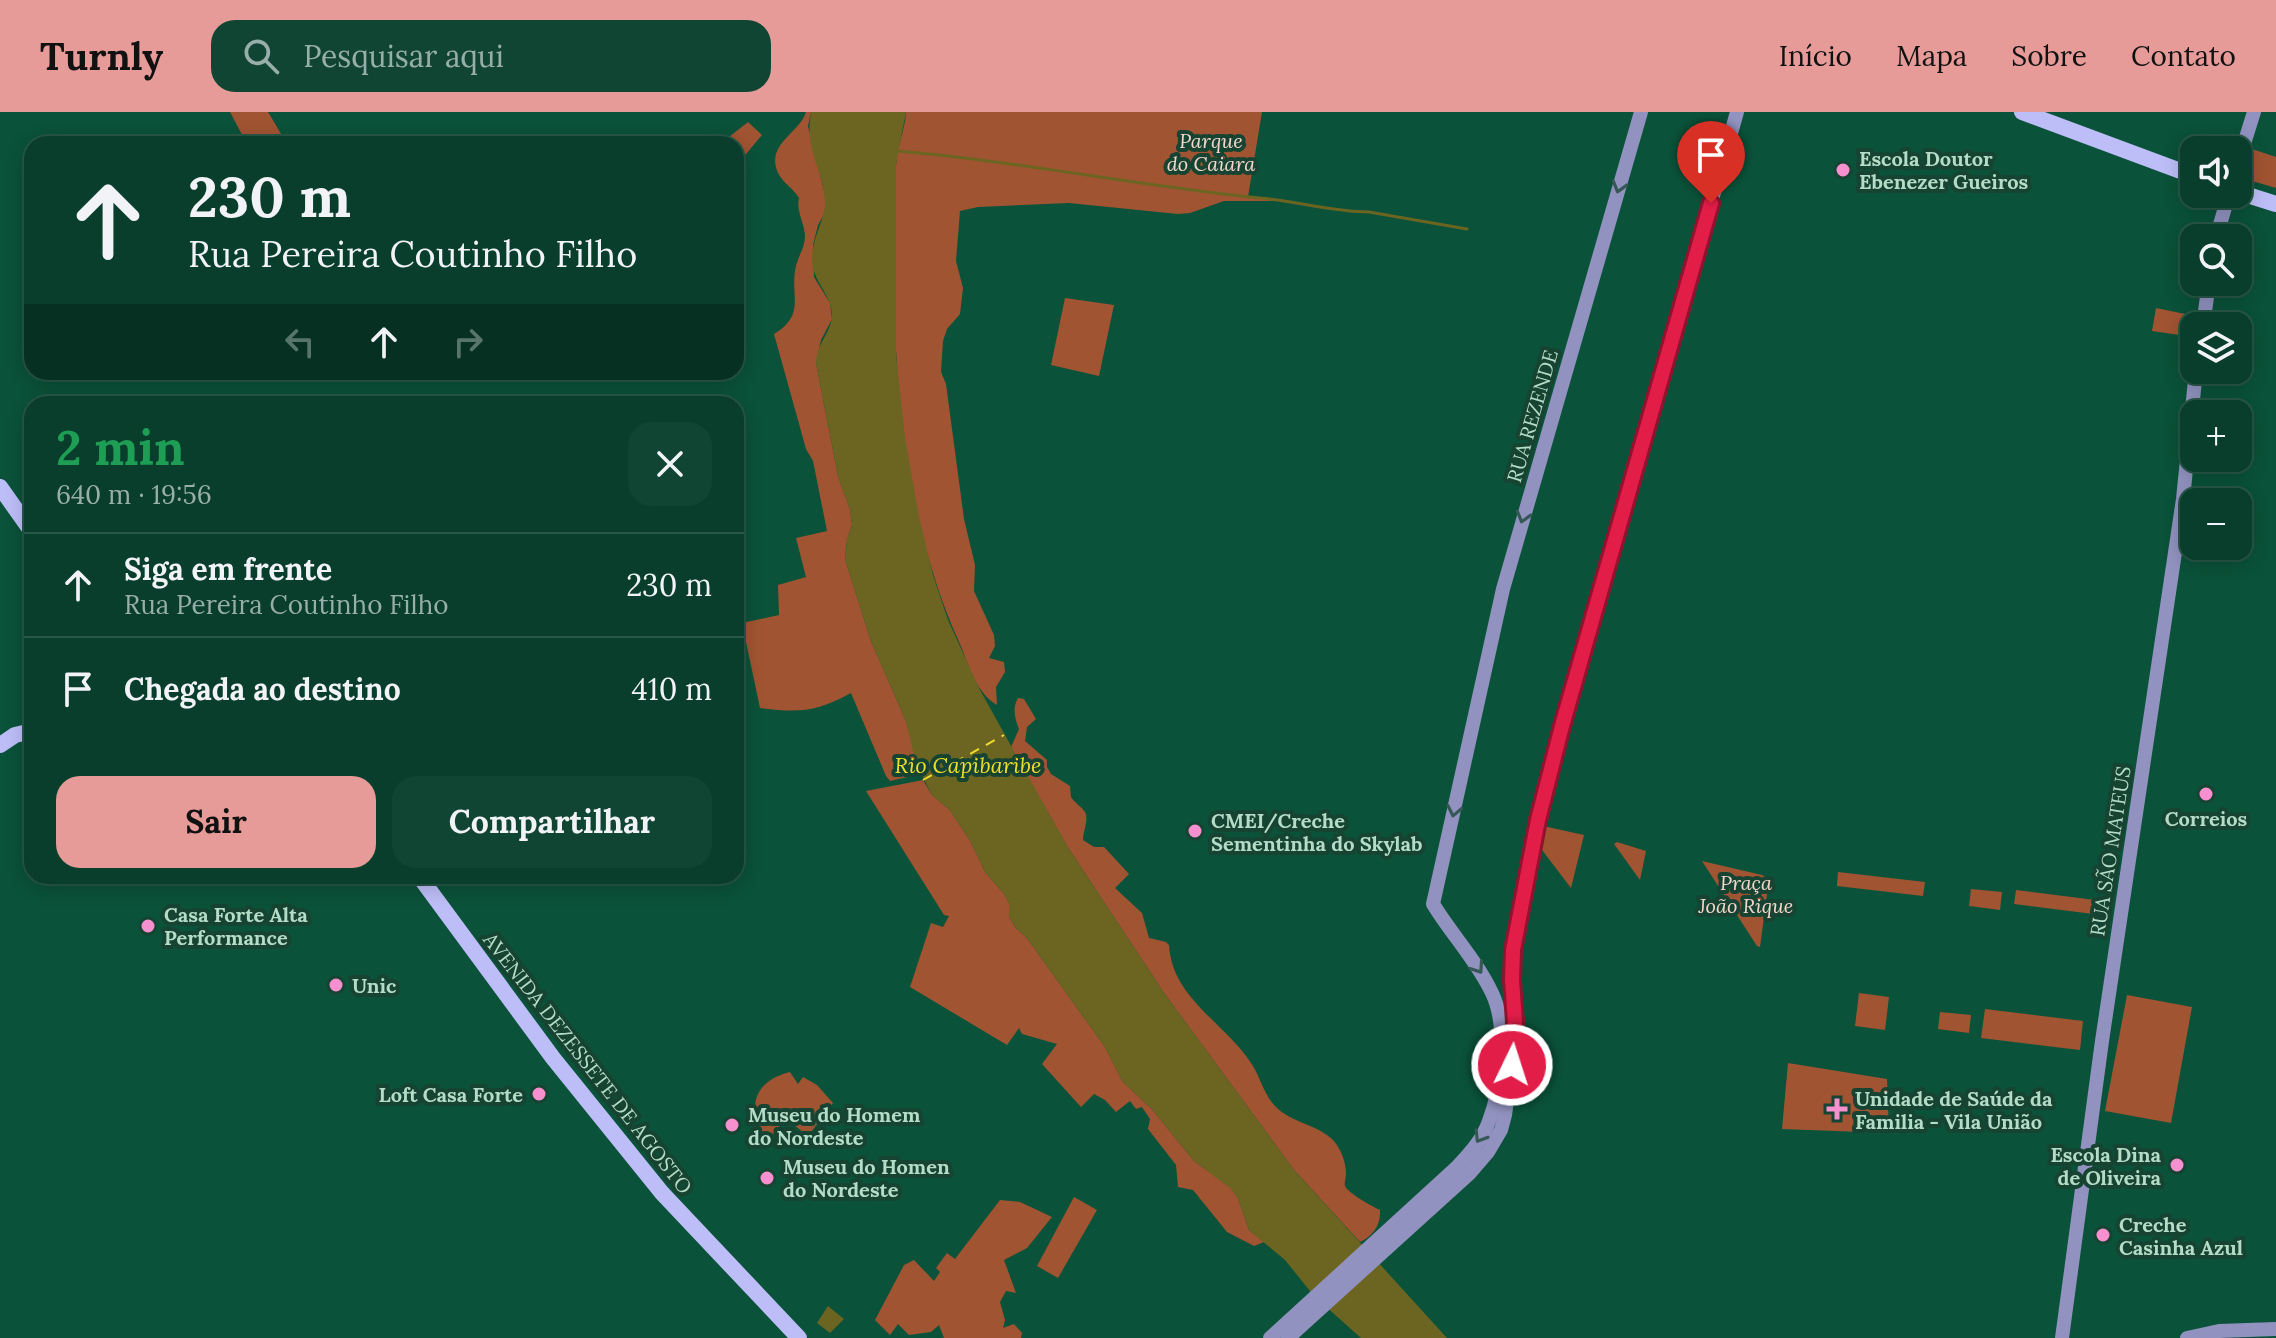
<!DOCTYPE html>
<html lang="pt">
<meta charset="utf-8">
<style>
body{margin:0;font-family:Lora,serif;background:#114533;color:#f1f3f6;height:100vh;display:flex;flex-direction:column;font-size:30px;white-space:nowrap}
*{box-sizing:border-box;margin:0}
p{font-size:26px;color:#98aea9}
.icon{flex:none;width:44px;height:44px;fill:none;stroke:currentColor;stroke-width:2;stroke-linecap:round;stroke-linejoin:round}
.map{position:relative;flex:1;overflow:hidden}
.drawer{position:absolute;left:24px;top:284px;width:720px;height:488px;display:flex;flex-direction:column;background:#083e2b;border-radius:24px;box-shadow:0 4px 20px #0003,0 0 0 2px #295747}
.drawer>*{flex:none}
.top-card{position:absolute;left:24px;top:24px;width:720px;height:244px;border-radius:24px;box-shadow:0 4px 20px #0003,0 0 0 2px #295747;background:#083e2b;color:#f1f3f6;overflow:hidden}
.tools{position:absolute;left:2180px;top:24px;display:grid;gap:16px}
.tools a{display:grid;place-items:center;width:72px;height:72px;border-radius:16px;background:#083e2b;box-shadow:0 4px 20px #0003,0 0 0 2px #295747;font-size:40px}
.pin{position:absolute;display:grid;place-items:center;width:68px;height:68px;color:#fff;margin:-82px -34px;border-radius:50% 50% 50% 0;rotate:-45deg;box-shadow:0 0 8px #0007}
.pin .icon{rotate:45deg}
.me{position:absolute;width:88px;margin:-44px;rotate:4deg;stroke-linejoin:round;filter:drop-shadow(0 0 6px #0008)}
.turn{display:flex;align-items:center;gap:28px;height:168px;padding:0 32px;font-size:36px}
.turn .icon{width:104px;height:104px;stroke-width:2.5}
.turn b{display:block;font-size:56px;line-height:68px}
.lanes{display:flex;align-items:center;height:76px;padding:0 32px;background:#0003;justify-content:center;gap:40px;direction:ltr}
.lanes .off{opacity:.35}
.round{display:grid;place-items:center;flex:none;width:84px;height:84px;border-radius:24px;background:#114533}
.summary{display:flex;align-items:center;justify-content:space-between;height:136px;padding:0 32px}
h1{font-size:48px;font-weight:700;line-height:60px;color:#1e9e55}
.action{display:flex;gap:16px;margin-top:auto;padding:16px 32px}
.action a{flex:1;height:92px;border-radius:24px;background:#e69b98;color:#111;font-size:32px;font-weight:700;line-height:92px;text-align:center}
.action a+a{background:#114533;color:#f1f3f6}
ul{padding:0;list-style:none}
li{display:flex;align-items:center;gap:24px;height:104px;padding:0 32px;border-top:2px solid #295747}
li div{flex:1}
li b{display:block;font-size:30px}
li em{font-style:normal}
header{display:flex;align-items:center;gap:48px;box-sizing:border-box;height:112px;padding:0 40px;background:#e69b98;color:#111}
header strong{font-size:38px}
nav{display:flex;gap:44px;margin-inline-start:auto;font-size:28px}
.search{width:560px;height:72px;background:#114533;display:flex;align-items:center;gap:20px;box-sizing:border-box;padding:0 28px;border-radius:24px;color:#98aea9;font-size:30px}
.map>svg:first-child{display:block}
.green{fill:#a15432}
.water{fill:#6c6522}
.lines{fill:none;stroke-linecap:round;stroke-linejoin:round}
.stream{stroke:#6c6522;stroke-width:3}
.ferry{stroke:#eddc2c;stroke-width:2;stroke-dasharray:10 8;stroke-linecap:butt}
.tertiary{stroke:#9192bf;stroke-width:14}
.secondary{stroke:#bdbef7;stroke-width:16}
.oneway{stroke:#365855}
.route-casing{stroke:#92132f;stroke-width:20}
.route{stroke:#e11d48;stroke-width:14}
.poi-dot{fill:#f690cf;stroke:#174432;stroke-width:3}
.labels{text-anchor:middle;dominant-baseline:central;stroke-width:8;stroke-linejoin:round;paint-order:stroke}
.park-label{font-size:20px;font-style:italic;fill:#f3d7cb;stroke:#174432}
.poi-label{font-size:20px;font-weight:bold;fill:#b5dcc8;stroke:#174432;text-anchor:start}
.street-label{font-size:20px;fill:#b5dcc8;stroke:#174432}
.water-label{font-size:22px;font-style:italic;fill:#eddc2c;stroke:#174432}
</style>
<header>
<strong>Turnly</strong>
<div class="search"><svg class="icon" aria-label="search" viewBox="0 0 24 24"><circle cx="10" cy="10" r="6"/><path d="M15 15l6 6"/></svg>Pesquisar aqui</div>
<nav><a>Início</a><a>Mapa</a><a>Sobre</a><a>Contato</a></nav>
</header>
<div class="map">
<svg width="2276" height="1226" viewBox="0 0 2276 1226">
<rect width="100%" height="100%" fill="#0a5239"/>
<g class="green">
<path d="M230 0H268L287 32H247Z"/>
<path d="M806 0H811L808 14 825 83 826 99 818 113 813 133 814 165 830 191 832 207 821 228 816 251 838 364 850 397 852 413 847 428 845 447 871 529 906 609 921 662 890 669 886 664 851 581C816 600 799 601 760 596L742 511 779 503 778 473 806 465 796 426 827 419 813 349 806 337 774 222C807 202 789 183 796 154 799 142 805 136 805 123 804 110 796 99 799 86 793 76 783 71 778 61 765 32 800 21 806 0Z"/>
<path d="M906 0H1262L1248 85 1280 89H1224L1190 101 1178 102 1069 91 978 95 960 99 956 149 963 176 960 202 947 217 943 229 941 260 946 272 964 407 975 453 974 479 994 523 995 534 989 546 1004 550 1005 560 996 575 997 593C976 581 969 553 960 532 896 394 888 204 896 54 897 35 905 18 906 0Z"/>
<path d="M748 10 762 23 736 54V32H720Z"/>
<path d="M2249 36 2276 45V76L2242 66Z"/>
<path d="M1065 186 1114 193 1099 264 1051 253Z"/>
<path d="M2156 196 2190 203 2186 224 2152 219Z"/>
<path d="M1018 586 1024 587 1036 607 1027 615 1025 629 1047 648V655L1051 662 1070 674 1071 685C1075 691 1082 695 1085 700 1089 707 1083 720 1083 728L1094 735H1104L1129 762 1115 776 1142 801 1149 826 1166 830 1169 833C1172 886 1224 910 1251 951 1260 964 1264 983 1275 994 1291 1011 1317 1012 1333 1028 1341 1037 1346 1050 1346 1062 1346 1065 1344 1071 1345 1074 1348 1081 1373 1095 1380 1098 1381 1113 1373 1124 1360 1130L1294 1058 1164 881 1067 734 1011 635 1019 617C1015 607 1012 596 1018 586Z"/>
<path d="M923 668 932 683 950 698 971 730 985 760 1005 783 1009 791V804L1015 815 1027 826 1105 935 1123 970 1152 997 1194 1049 1230 1075 1238 1086 1249 1118 1264 1130 1254 1134 1227 1120 1193 1078 1178 1075 1176 1053 1148 1017 1150 1007 1142 995 1136 997 1130 989 1116 1000 1105 988 1094 982 1081 995 1042 952 1057 932 1022 922 1019 916 1007 933 910 875 931 811 943 815 949 804 944 803 866 679Z"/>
<path d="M1543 714 1584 723 1571 776 1539 734Z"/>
<path d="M1617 730 1646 739 1640 768 1614 732Z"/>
<path d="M1702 749 1762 763 1769 767 1760 835 1757 834Z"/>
<path d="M1838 760 1925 770 1923 784 1837 774Z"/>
<path d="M1971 777 2002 780 2000 798 1969 794Z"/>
<path d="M2016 778 2103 789 2101 803 2014 792Z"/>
<path d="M1859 881 1889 885 1885 918 1855 914Z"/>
<path d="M2127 883 2192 895 2171 1011 2105 999Z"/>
<path d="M1985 897 2083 909 2080 938 1981 926Z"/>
<path d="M1940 900 1971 903 1969 921 1938 917Z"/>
<path d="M1788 951 1887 967 1889 1021 1782 1017Z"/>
<path d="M790 960 798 972 803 965 817 973 833 991 808 1024 785 1006 774 1022 763 1021C746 992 757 968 790 960Z"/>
<path d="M1074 1085 1097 1098 1058 1166 1037 1154Z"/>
<path d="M1000 1088 1020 1090 1052 1105 1027 1136 1004 1148 1016 1181 1006 1179 1000 1190 1005 1208 1003 1216 1014 1212 1022 1221 1021 1226H944L939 1213 931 1220 909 1223 898 1212 890 1223 875 1208 904 1153 914 1148 934 1169 940 1160 936 1156 947 1141 955 1147Z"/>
</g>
<g class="water">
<path d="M811 0H906L896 52V243L905 326 919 404 933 463 948 508 980 578 1067 734 1164 881 1294 1058 1447 1226H1361L1314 1184 1285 1148 1249 1118 1238 1086 1230 1076 1194 1049 1152 997 1123 970 1105 935 1027 826 1015 815 1009 804V791L1005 783 985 760 971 730 950 698 932 683 916 652 906 609 871 529 845 447 847 428 852 413 850 397 838 364 816 251C817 231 830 222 832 205 833 184 813 170 812 149 811 126 826 107 825 90 824 57 804 40 811 0Z"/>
<path d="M828 1194 844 1207 830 1221 817 1211Z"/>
</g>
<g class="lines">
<path class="stream" d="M897 39C1018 49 1138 74 1260 86 1296 89 1332 100 1369 100L1467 117"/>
<path class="ferry" d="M923 668 1004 623"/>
<g class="tertiary">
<path d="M2238 51 2254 0"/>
<path d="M2216 126 2229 82"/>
<path d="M2203 214 2209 170"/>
<path d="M1270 1226 1457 1055C1470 1041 1483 1027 1489 1009 1502 975 1508 914 1492 881 1477 849 1452 823 1433 792L1503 477 1641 0"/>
<path d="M1288 1226 1470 1061 1488 1040 1501 1018 1505 1003 1515 931 1513 838 1533 733 1554 642 1737 0"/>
<path d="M2062 1226 2102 929 2183 387 2196 258"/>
<path d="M2187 1226 2219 1219 2276 1217"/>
</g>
<g class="secondary">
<path d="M2022 0 2194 64"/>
<path d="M2238 80 2276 92"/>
<path d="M0 375 32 420"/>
<path d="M0 633 15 623 32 619"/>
<path d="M419 764 553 946 662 1081 799 1226"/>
</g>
</g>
<defs><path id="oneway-chevron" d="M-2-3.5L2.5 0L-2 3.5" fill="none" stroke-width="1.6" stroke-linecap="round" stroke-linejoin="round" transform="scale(2)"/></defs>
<g class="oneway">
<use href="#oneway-chevron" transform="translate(1619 75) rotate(106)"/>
<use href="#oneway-chevron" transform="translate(1523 405) rotate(106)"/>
<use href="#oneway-chevron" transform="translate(1454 699) rotate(102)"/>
<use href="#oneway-chevron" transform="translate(1478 856) rotate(56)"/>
<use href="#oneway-chevron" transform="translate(1480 1025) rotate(122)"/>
</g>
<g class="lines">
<g class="route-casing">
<path id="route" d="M1512 953 1515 910 1512 868 1513 838 1538 708 1562 614 1711 91"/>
</g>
<use href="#route" class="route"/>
</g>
<g class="poi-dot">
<circle cx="1843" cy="58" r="8"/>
<circle cx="2206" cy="682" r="8"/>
<circle cx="1195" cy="719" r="8"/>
<circle cx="148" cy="814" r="8"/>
<circle cx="336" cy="873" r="8"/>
<circle cx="539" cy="982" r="8"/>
<path d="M1833 985h8v8h8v8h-8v8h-8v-8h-8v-8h8z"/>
<circle cx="732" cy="1013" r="8"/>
<circle cx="2177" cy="1053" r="8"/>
<circle cx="767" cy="1066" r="8"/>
<circle cx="2103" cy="1123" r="8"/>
</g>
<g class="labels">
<g class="park-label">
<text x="1211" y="28">Parque<tspan x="1211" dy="23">do Caiara</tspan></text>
<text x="1746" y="770">Praça<tspan x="1746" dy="23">João Rique</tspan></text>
</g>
<g class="poi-label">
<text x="1859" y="46">Escola Doutor<tspan x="1859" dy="23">Ebenezer Gueiros</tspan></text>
<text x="2206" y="706" text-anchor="middle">Correios</text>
<text x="1211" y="708">CMEI/Creche<tspan x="1211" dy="23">Sementinha do Skylab</tspan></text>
<text x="164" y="802">Casa Forte Alta<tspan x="164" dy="23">Performance</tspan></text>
<text x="352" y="873">Unic</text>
<text x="523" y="982" text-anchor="end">Loft Casa Forte</text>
<text x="1855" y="986">Unidade de Saúde da<tspan x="1855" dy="23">Familia - Vila União</tspan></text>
<text x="748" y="1002">Museu do Homem<tspan x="748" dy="23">do Nordeste</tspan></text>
<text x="2161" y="1042" text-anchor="end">Escola Dina<tspan x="2161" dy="23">de Oliveira</tspan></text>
<text x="783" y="1054">Museu do Homen<tspan x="783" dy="23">do Nordeste</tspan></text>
<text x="2119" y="1112">Creche<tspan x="2119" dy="23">Casinha Azul</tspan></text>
</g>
<g class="street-label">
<text transform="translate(1532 304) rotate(-74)">RUA REZENDE</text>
<text transform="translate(2110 739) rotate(-81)">RUA SÃO MATEUS</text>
<text transform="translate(588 951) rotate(52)">AVENIDA DEZESSETE DE AGOSTO</text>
</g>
<g class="water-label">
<text x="968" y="653">Rio Capibaribe</text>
</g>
</g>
</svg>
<div class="tools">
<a><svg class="icon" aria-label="sound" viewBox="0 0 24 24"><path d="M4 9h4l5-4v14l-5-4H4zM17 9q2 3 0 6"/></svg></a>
<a><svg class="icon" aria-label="search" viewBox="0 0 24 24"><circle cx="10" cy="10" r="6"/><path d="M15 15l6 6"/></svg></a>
<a><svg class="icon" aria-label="layers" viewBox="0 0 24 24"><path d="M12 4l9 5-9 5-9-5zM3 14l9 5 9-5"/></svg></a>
<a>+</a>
<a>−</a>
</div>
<div class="pin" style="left:1711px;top:91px;background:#d93025"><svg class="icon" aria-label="arrive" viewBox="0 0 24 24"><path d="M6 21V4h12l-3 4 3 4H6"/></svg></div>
<svg class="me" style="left:1512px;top:953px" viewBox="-20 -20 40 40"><circle r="17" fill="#e11d48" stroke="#fff" stroke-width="3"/><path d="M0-11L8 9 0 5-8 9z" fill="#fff"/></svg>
<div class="top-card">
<div class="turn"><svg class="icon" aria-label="ahead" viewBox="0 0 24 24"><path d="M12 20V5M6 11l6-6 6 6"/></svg><div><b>230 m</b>Rua Pereira Coutinho Filho</div></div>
<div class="lanes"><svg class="icon off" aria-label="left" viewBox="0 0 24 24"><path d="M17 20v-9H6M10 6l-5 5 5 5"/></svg><svg class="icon" aria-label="ahead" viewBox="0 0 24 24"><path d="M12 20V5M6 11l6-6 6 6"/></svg><svg class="icon off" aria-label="right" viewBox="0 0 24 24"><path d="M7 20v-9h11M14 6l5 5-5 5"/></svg></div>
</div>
<section class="drawer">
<div class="summary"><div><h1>2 min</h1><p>640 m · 19:56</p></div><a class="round"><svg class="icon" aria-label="close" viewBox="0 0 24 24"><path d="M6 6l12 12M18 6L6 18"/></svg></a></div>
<ul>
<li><svg class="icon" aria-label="ahead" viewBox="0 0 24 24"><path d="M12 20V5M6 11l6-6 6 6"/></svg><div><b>Siga em frente</b><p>Rua Pereira Coutinho Filho</p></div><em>230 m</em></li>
<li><svg class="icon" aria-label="arrive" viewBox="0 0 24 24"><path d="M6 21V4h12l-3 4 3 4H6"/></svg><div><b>Chegada ao destino</b></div><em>410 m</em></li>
</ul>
<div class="action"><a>Sair</a><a>Compartilhar</a></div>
</section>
</div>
